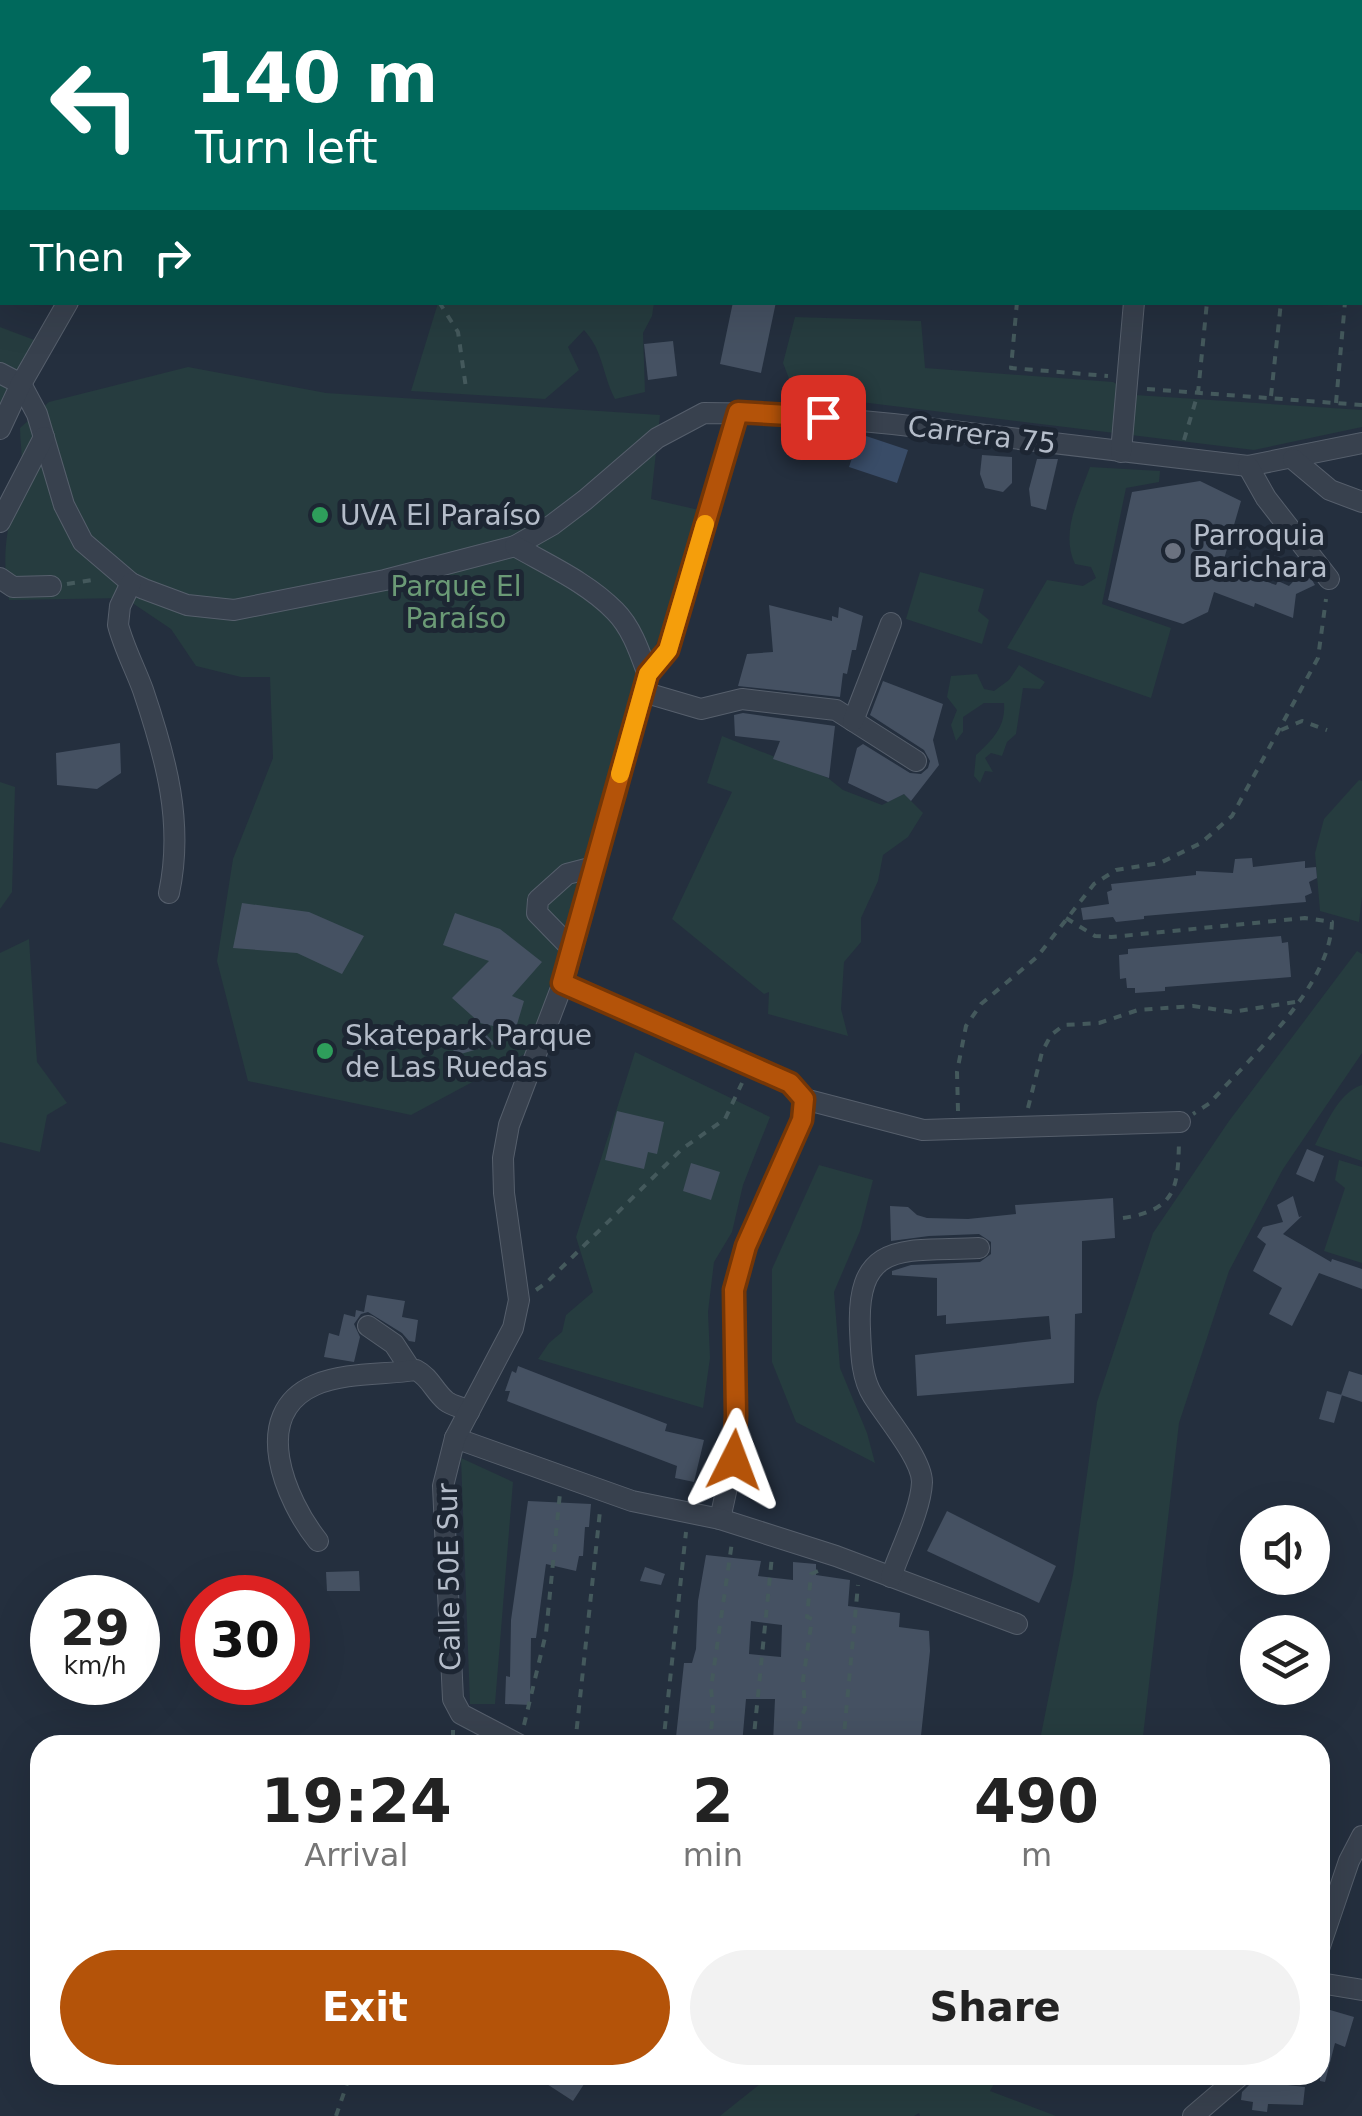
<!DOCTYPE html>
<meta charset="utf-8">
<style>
body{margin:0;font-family:"DejaVu Sans",sans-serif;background:#f2f2f2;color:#222;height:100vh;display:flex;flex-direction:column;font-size:38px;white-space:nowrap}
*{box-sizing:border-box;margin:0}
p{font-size:32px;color:#767676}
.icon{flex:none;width:55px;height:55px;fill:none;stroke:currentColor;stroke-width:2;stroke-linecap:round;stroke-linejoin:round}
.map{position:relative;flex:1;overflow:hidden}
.panel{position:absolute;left:30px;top:1735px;width:1300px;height:350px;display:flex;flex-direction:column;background:#fff;border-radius:30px;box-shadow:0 10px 40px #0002}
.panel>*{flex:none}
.top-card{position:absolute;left:0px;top:0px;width:1362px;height:305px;box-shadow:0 10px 40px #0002;background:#00695c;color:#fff;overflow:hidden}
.fabs{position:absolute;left:1240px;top:1505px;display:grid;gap:20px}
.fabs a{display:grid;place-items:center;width:90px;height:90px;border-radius:50%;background:#fff;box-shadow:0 10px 40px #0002;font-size:50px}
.speed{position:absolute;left:30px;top:1575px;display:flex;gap:20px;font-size:50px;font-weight:700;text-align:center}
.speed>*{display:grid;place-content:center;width:130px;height:130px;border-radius:50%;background:#fff;box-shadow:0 10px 40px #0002;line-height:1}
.speed small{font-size:25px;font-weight:400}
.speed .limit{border:15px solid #d22;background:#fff;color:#111}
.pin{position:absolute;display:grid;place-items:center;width:85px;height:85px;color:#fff;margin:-42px;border-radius:20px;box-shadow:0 5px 15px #0006}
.me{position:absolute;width:110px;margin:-55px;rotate:3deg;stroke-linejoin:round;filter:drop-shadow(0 0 8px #0008)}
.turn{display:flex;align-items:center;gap:35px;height:210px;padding:0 30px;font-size:45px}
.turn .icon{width:130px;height:130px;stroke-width:2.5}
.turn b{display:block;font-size:70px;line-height:85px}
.then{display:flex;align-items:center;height:95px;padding:0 30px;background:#0003;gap:20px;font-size:38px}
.eta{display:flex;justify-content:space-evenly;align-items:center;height:170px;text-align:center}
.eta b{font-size:60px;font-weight:800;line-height:70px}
.primary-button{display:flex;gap:20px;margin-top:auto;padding:20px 30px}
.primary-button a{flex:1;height:115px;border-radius:60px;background:#b45309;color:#fff;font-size:40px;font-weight:800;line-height:115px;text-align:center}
.primary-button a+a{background:#f2f2f2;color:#222}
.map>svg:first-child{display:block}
.green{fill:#263c3f}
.water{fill:#394c67}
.building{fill:#455162;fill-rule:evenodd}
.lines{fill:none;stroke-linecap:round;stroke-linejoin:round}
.minor-casing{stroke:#565f6c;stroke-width:22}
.path{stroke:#44595c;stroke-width:4;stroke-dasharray:8 8;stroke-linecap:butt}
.minor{stroke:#38414e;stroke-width:20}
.route-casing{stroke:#753606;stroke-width:25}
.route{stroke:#b45309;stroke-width:18}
.slow{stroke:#f59e0b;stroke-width:18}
.leisure-dot{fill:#2e9e5b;stroke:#1d2633;stroke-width:4}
.worship-dot{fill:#6b7280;stroke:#1d2633;stroke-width:4}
.labels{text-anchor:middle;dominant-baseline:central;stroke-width:10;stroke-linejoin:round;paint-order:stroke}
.street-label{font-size:28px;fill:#b4bcc9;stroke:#1d2633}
.poi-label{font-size:28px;fill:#b4bcc9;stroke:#1d2633;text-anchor:start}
.park-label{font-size:28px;fill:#6b9a76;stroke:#1d2633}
</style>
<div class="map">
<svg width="1362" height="2116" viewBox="0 0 1362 2116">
<rect width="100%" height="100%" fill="#242f3e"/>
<g class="green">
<path d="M438 303H654L652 316 643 333 645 392 615 399C602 374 604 352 584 330L568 347 579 370 545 399 411 391Z"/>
<path d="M795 317 921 321 925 368 1113 382 1135 395 1362 410V427L1254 450 795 394 783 363Z"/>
<path d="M0 327 37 341 0 405Z"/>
<path d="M188 367 326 393 660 415 651 499 699 510 659 638 626 709 532 1050 411 1115 248 1081 217 961 233 859 273 758 270 677H241L196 666 171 629 125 598 9 600C0 546 9 525 20 476 24 462 20 443 20 428L49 402Z"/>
<path d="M1090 467 1160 471 1159 482 1126 488 1102 604 1171 628 1151 698 1007 648 1047 580 1083 586 1096 578 1091 567 1075 564C1060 532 1079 498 1090 467Z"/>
<path d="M920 572 984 589 978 611 989 620 982 644 906 619Z"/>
<path d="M1019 665 1045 682 1040 689 1023 688 1016 734 1007 742 1002 756 991 753 985 758 993 772 985 771 980 783 974 776 976 755C992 740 1006 727 1004 703H984L963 717V732L956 741 951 725 957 710 947 697 951 676 977 674 984 689 994 691 1009 680Z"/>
<path d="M722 736 828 778 843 790 882 805 904 794 923 813 908 837 883 855 878 881 861 918V942L844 962 841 1009 848 1036 768 1014 769 992 764 994 672 919 732 792 707 783Z"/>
<path d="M1359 780 1362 781V897L1359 922 1320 911 1315 853 1324 819Z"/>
<path d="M0 782 15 787 12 892 0 909Z"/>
<path d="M29 939 37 1062 67 1103 47 1115 40 1152 0 1142V953Z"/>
<path d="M1357 951 1362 954V1053L1283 1169 1229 1271 1179 1423 1142 1745H1039L1073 1575 1097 1402 1153 1233 1229 1121Z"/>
<path d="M635 1052 770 1117 743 1185 732 1232 714 1262 708 1312 710 1358 703 1408 538 1359 549 1343 562 1332 566 1315 593 1292 576 1237Z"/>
<path d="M1362 1085V1161L1315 1145C1326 1124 1339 1092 1362 1085Z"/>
<path d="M1339 1160 1362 1167V1263L1324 1251 1345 1188 1335 1180Z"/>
<path d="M819 1165 873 1180 860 1231 834 1292 840 1368 867 1433 875 1463 796 1422 772 1362V1269Z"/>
<path d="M461 1458 513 1482 495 1704H470Z"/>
<path d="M771 2075H999L990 2091 1056 2116H920L919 2113 914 2116H720Z"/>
</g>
<path class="water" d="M860 434 908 450 897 483 849 467Z"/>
<g class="building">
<path d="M733 302H776L761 373 720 364Z"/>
<path d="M673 341 677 376 648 380 644 344Z"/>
<path d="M982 455 1012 457V483L1003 492 985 488 980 474Z"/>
<path d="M1037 459H1058L1046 510 1031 506 1029 489Z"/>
<path d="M1200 481 1241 501 1222 566 1276 585 1278 581 1289 586 1304 570 1312 580 1315 585 1296 594 1293 618 1255 603 1254 607 1214 592 1208 612 1183 624 1108 600 1132 492Z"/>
<path d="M769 605 832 621V616L838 618 839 607 863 616 856 650H852L847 674 843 673 840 697 738 686 747 654 773 652Z"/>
<path d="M883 681 943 704 933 740 939 765 911 801 904 794 888 802 848 783 857 748 863 744 910 773 921 774 928 768 930 761 924 750 870 715Z"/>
<path d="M743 713 835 726 829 778 773 759 780 741 735 736 734 715Z"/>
<path d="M120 743 121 773 97 789 57 785 56 753Z"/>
<path d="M1252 858 1253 867 1305 861V868L1316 867 1317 878 1309 882 1312 893 1305 896 1306 902 1144 916V919L1116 922 1113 917 1083 920 1081 908 1109 904 1107 892 1112 890 1111 884 1196 875V871L1233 873 1235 859Z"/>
<path d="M242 903 309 912 364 936 342 974 297 953 233 948Z"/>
<path d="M455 913 500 929 542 962 512 996 524 1001 515 1031 480 1023 452 998 489 961 443 945Z"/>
<path d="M1281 936 1282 943 1288 942 1291 977 1165 987V991L1135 993V988H1127L1126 978 1120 979 1119 955 1128 954V949Z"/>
<path d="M475 1023 495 1044 454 1056 452 1035Z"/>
<path d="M617 1111 664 1122 657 1154 648 1152 644 1169 605 1160Z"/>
<path d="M1307 1149 1324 1156 1314 1182 1296 1174Z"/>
<path d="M691 1163 720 1172 711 1200 683 1191Z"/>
<path d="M1293 1196 1299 1217 1302 1216 1283 1234 1331 1262 1332 1259 1362 1269V1289L1319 1273 1292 1326 1269 1314 1282 1288 1253 1271 1266 1244 1257 1237 1263 1227 1283 1222 1277 1205Z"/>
<path d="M1113 1198 1115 1238 1082 1241V1313L1075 1314 1074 1383 917 1396 915 1355 1051 1339 1049 1316 946 1324V1315L937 1316V1278L892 1275V1271L911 1265 980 1262 991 1254V1242L979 1234 929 1236 891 1241 890 1206 908 1207 917 1215 927 1218 968 1219 1016 1214 1015 1205Z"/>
<path d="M367 1295 405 1301 402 1317 418 1320 415 1342 409 1341 402 1333 368 1312 361 1314 354 1324 360 1337 354 1362 324 1357 329 1333 339 1336 344 1314 355 1317 356 1310 364 1312Z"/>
<path d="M518 1366 667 1424 665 1431 704 1440 694 1482 675 1478 677 1466 507 1401 510 1391H505L512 1371 516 1373Z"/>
<path d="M1349 1371 1362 1375V1402L1341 1395Z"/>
<path d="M1327 1391 1342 1395 1334 1423 1319 1419Z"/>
<path d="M528 1501 591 1504 589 1527H585L583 1556H579L576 1571 546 1564 536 1638H531L530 1705 505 1704 506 1676 510 1677 511 1620Z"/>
<path d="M947 1511 1056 1566 1039 1603 927 1551Z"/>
<path d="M706 1555 761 1561 758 1576 793 1580V1562L816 1564V1575L850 1580 848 1606 900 1613 899 1627 929 1631 930 1651 920 1745 773 1743 775 1699H746L742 1745H686L687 1738 676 1737 684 1663H692L696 1649 698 1601ZM751 1621 782 1625 781 1657 749 1654Z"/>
<path d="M645 1567 665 1574 661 1585 640 1581Z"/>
<path d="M359 1571 360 1591H327L326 1572Z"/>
<path d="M1320 2007 1354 2017 1345 2047 1335 2043 1325 2082 1320 2081Z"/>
<path d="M533 2075H590L573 2101Z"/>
<path d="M1253 2081 1305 2087 1303 2105 1268 2104 1267 2112 1252 2110 1253 2102 1241 2100 1242 2092Z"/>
</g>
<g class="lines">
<g class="minor-casing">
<g id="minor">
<path d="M189 2 191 0"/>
<path d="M1045 2 1046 0"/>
<path d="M1160 2V0"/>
<path d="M0 93 2 94"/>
<path d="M0 236 2 237"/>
<path d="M0 373 21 384 37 414 64 505 83 542 131 583 144 589 187 605 234 610 385 580 515 546 552 525 585 500 657 438 704 413 788 414 893 424 1248 466 1362 443"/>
<path d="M0 429 21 384 68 302"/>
<path d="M1121 452 1134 302"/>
<path d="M1293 459 1330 490 1362 502"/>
<path d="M1248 466 1266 498 1329 579"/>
<path d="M0 522 44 437"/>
<path d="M515 546C548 565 588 583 615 611 632 628 640 653 648 675"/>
<path d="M0 578 13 587 51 586"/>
<path d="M131 583 120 606 118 625C124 648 135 668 143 690 166 758 184 823 169 893"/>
<path d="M643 692 701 709 742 699 836 710 916 761"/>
<path d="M853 721 891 623"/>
<path d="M572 949 537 913 538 900 567 874 594 867"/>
<path d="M563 983 790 1083 804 1099 802 1120 745 1246 734 1290 736 1415 733 1460 720 1519"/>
<path d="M804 1099 923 1130 1180 1122"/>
<path d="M368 1326 394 1344 411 1370"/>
<path d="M455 1438 632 1501 720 1519 836 1556 1017 1624"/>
<path d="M318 1541C286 1501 248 1414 315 1385 346 1372 384 1375 416 1370 430 1377 434 1391 446 1401 454 1407 461 1406 469 1412"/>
<path d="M891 1577C900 1550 921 1510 922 1482 922 1459 886 1417 873 1396 861 1377 861 1352 860 1329 856 1237 908 1252 979 1248"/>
<path d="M520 1745 461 1714 453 1699 443 1486 455 1438 513 1328 519 1300 504 1193 503 1158 509 1125 563 983 648 675 668 650 738 412"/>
<path d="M1320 1946 1349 1861 1362 1836"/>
<path d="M1320 1983 1362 1990"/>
<path d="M1193 2116 1241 2075"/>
</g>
</g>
<g class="path">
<path d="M763 0 770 2"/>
<path d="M459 2 464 0"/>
<path d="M507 2 515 0"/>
<path d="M744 2 753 0"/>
<path d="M857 2 859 0"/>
<path d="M950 2V0"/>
<path d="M1236 2 1237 0"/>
<path d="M1306 2V0"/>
<path d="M1360 140 1362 118"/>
<path d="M439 302 458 332 466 388"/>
<path d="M1017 302 1011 368 1108 376"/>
<path d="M1147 389 1362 405"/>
<path d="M1271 396 1281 302"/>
<path d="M1336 403 1345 302"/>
<path d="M1184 440 1198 393 1207 302"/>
<path d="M67 584 98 579"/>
<path d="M1281 730 1302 721 1327 730"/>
<path d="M1066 918 1095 936 1111 937 1305 918 1332 922C1330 987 1252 1055 1210 1103L1193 1114"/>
<path d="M1028 1108 1042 1052 1051 1035 1064 1025 1099 1023 1138 1010 1193 1006 1232 1012 1301 1001"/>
<path d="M958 1111 957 1072 966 1026 981 1004 1037 957 1094 884 1116 870 1160 863 1201 843 1232 816 1318 658 1326 599"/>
<path d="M1123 1218C1176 1210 1178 1188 1179 1141"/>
<path d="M536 1290 546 1283 682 1149 725 1119 742 1083"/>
<path d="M524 1725 546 1633 560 1493"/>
<path d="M453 1730V1745"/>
<path d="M575 1745 600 1511"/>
<path d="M663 1745 686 1532"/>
<path d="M710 1745 713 1708 711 1688 732 1542"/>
<path d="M753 1745 772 1556"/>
<path d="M798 1745 800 1720 805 1709 803 1680 812 1619 807 1617 811 1574 818 1571"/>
<path d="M843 1745 858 1585"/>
<path d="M336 2116 350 2075"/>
</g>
<use href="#minor" class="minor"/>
</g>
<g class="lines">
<g class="route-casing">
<path id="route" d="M734 1460 736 1415 734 1290 746 1246 802 1120 804 1099 790 1083 562 983 648 674 668 650 738 412 823 417"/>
</g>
<use href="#route" class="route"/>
<path class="slow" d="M620 774 648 674 668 650 705 524"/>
</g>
<g class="leisure-dot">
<circle cx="320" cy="515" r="10"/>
<circle cx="325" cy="1051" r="10"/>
</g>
<circle class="worship-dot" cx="1173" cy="551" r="10"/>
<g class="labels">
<g class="street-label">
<text transform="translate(982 435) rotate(7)">Carrera 75</text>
<text transform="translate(449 1577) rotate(-91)">Calle 50E Sur</text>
</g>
<g class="poi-label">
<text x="340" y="515">UVA El Paraíso</text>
<text x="1193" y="535">Parroquia<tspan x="1193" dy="32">Barichara</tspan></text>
<text x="345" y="1035">Skatepark Parque<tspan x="345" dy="32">de Las Ruedas</tspan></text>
</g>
<g class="park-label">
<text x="456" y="586">Parque El<tspan x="456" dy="32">Paraíso</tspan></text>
</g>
</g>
</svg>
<div class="fabs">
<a><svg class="icon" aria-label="sound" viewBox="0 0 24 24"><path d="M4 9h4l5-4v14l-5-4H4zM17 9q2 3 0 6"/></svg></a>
<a><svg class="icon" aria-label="layers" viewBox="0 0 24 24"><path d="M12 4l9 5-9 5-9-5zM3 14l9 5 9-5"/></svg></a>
</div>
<div class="speed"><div>29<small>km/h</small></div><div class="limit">30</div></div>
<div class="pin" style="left:823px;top:417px;background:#d93025"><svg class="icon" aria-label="arrive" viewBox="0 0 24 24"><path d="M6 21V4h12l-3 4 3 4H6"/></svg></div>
<svg class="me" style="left:734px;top:1460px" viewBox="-20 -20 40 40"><path d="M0-17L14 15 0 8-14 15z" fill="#b45309" stroke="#fff" stroke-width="4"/></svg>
<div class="top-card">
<div class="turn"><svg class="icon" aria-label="left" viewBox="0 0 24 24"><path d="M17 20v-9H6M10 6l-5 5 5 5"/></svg><div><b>140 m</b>Turn left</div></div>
<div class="then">Then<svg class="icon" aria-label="right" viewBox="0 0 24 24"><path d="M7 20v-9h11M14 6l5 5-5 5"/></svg></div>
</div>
<section class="panel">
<div class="eta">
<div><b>19:24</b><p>Arrival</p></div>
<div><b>2</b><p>min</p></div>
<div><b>490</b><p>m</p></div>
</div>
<div class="primary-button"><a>Exit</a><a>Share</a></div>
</section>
</div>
